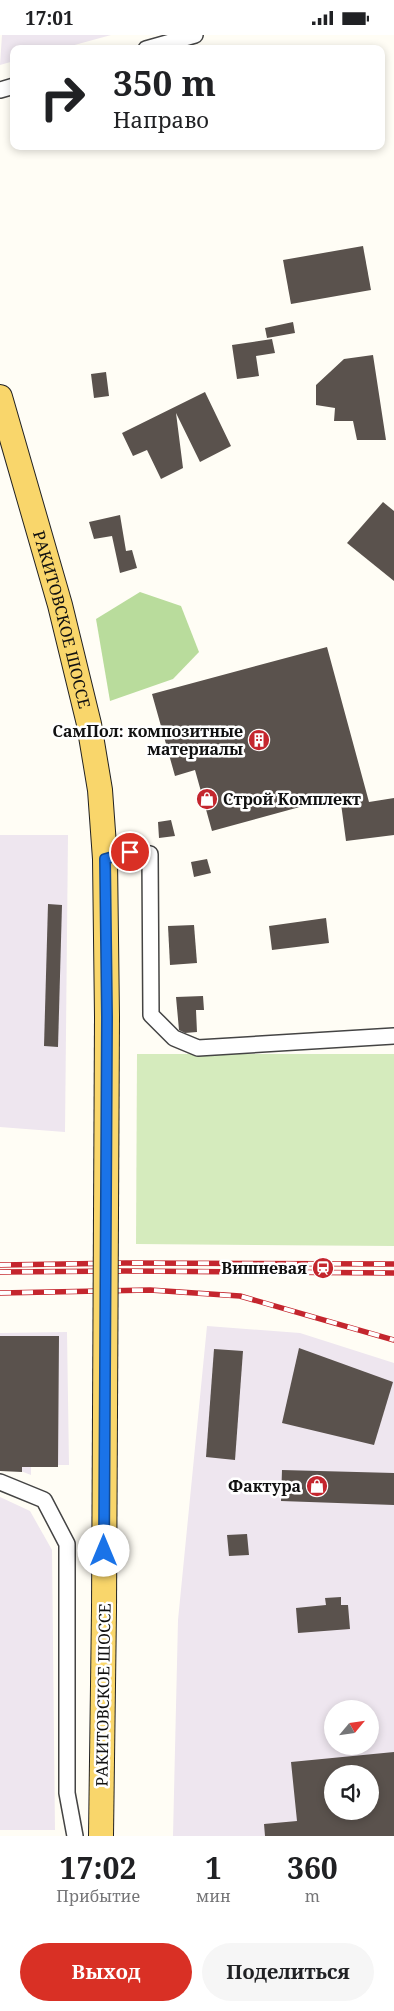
<!DOCTYPE html>
<html lang="ru">
<meta charset="utf-8">
<style>
body{margin:0;font-family:"Noto Serif",serif;background:#f6f6f6;color:#202124;height:100vh;display:flex;flex-direction:column;font-size:19px;white-space:nowrap}
*{box-sizing:border-box;margin:0}
p{font-size:16px;color:#757577}
.icon{flex:none;width:28px;height:28px;fill:none;stroke:currentColor;stroke-width:2;stroke-linecap:round;stroke-linejoin:round}
.map{position:relative;height:1801px;overflow:hidden}
.details{display:flex;flex-direction:column;background:#fff;flex:1}
.details>*{flex:none}
.guide{position:absolute;left:10px;top:10px;width:375px;height:105px;border-radius:10px;box-shadow:0 2px 8px #0003;background:#fff;color:#202124;overflow:hidden}
.needle{width:32px;rotate:61deg}
.fabs{position:absolute;left:324px;top:1665px;display:grid;gap:10px}
.fabs a{display:grid;place-items:center;width:55px;height:55px;border-radius:50%;background:#fff;box-shadow:0 2px 8px #0003;font-size:25px}
.pin{position:absolute;display:grid;place-items:center;width:42px;height:42px;color:#fff;margin:-21px;border:2px solid #fff;border-radius:50%;box-shadow:0 1px 5px #0007}
.me{position:absolute;width:55px;margin:-28px;rotate:0deg;stroke-linejoin:round;filter:drop-shadow(0 0 4px #0008)}
.turn{display:flex;align-items:center;gap:18px;height:105px;padding:0 20px;font-size:22px}
.turn .icon{width:65px;height:65px;stroke-width:2.5}
.turn b{display:block;font-size:35px;line-height:42px}
.eta{display:flex;justify-content:space-evenly;align-items:center;height:85px;text-align:center}
.eta b{font-size:30px;font-weight:700;line-height:35px}
.cta{display:flex;gap:10px;margin-top:auto;padding:10px 20px}
.cta a{flex:1;height:58px;border-radius:30px;background:#d93025;color:#fff;font-size:20px;font-weight:700;line-height:58px;text-align:center}
.cta a+a{background:#f6f6f6;color:#202124}
.status{display:flex;justify-content:space-between;align-items:center;height:35px;padding:0 25px;background:#fff;direction:ltr}
.status svg{height:14px;fill:currentColor}
.map>svg:first-child{display:block}
.industrial{fill:#eee6ef;fill-rule:evenodd}
.green{fill:#d5ebbd}
.forest{fill:#b9dc9c}
.building{fill:#5a524d;fill-rule:evenodd}
.lines{fill:none;stroke-linecap:round;stroke-linejoin:round}
.minor-casing{stroke:#444;stroke-width:18}
.primary-casing{stroke:#222;stroke-width:26}
.minor{stroke:#fff;stroke-width:15}
.primary{stroke:#f9d66b;stroke-width:24}
.rail-casing{stroke:#c4262e;stroke-width:5.5}
.rail{stroke:#fff;stroke-width:4;stroke-dasharray:11;stroke-linecap:butt}
.primary-bridge-casing{stroke:#222;stroke-width:26;stroke-linecap:butt}
.primary-bridge{stroke:#f9d66b;stroke-width:24}
.route-casing{stroke:#114b97;stroke-width:12}
.route{stroke:#1a73e8;stroke-width:9}
.labels{text-anchor:middle;dominant-baseline:central;stroke-width:5;stroke-linejoin:round;paint-order:stroke}
.street-label{font-size:16px;fill:#111;stroke:#fff}
.poi-label{font-size:16px;font-weight:bold;fill:#111;stroke:#fff;text-anchor:end}
</style>
<div class="status"><b>17:01</b><svg viewBox="0 0 49 12"><path d="M0 12V9h3v3zM5 12V6h3v6zM10 12V3h3v9zM15 12V0h3v12zM26 1h20v11H26zM47 4h2v5h-2z"/></svg></div>
<div class="map">
<svg width="394" height="1801" viewBox="0 0 394 1801">
<rect width="100%" height="100%" fill="#fffdf5"/>
<g class="industrial">
<path d="M2 0H111L60 14H14V26L0 30Z"/>
<path d="M0 800H68L65 1097 0 1092Z"/>
<path d="M207 1291 300 1298 394 1328V1801H173L178 1585ZM332 1674H370V1711H332ZM332 1739H370V1776H332Z"/>
<path d="M67 1297 69 1430H31V1440L0 1428V1298Z"/>
<path d="M0 1462 30 1476 52 1515 55 1795H0Z"/>
</g>
<path class="green" d="M137 1019H394V1211L136 1209Z"/>
<path class="forest" d="M140 557 181 571 199 617 173 644 110 666 96 584Z"/>
<g class="building">
<path d="M363 211 371 255 291 269 283 225Z"/>
<path d="M293 287 295 298 267 303 265 293Z"/>
<path d="M272 304 275 318 256 321 259 341 237 344 232 310Z"/>
<path d="M373 320 386 405H357L353 386H334L335 373 316 370V350L344 324Z"/>
<path d="M106 337 109 361 94 363 91 339Z"/>
<path d="M205 357 231 411 200 427 176 378 183 433 161 444 147 415 133 421 122 398Z"/>
<path d="M383 467 394 476V546L347 508Z"/>
<path d="M120 480 126 516 132 515 137 533 120 538 112 501 94 504 89 487Z"/>
<path d="M327 612 369 767 394 763V800L346 806 340 761 212 796 195 735 175 741 152 659Z"/>
<path d="M171 785 175 801 159 803 158 787Z"/>
<path d="M207 824 211 838 194 842 191 827Z"/>
<path d="M48 869 62 870 58 1012 44 1011Z"/>
<path d="M326 883 329 908 272 915 269 891Z"/>
<path d="M194 890 197 928 170 930 168 891Z"/>
<path d="M203 961 204 975H196L197 997 185 998 179 995 176 962Z"/>
<path d="M0 1301H59L58 1432H22V1437L0 1436Z"/>
<path d="M299 1313 393 1347 374 1410 282 1388Z"/>
<path d="M214 1314 243 1316 235 1425 206 1422Z"/>
<path d="M282 1435 394 1438V1470L281 1466Z"/>
<path d="M247 1499 249 1520 229 1521 227 1500Z"/>
<path d="M341 1562V1570H348L350 1594 298 1598 296 1573 326 1570 325 1563Z"/>
<path d="M394 1717V1801H265L264 1789 297 1786 291 1727ZM332 1739H370V1776H332Z"/>
</g>
<g class="lines">
<g class="minor-casing">
<g id="minor">
<path d="M146 14 195 0"/>
<path d="M0 55 14 51"/>
<path d="M105 824 130 817 150 819 151 980 174 1003 198 1013 394 1001"/>
<path d="M0 1447 44 1465 67 1509V1758L75 1801"/>
</g>
</g>
<g class="primary-casing">
<g id="primary">
<path id="s1" d="M0 362 60 570 89 689 100 755 105 824 107 982"/>
<path d="M101 1801 104 1575"/>
</g>
</g>
<use href="#minor" class="minor"/>
<use href="#primary" class="primary"/>
<g class="rail-casing">
<g id="rail">
<path d="M0 1230 126 1228 394 1229"/>
<path d="M0 1237 125 1236 394 1238"/>
<path d="M0 1258 150 1255 240 1261 394 1305"/>
</g>
</g>
<use href="#rail" class="rail"/>
<g class="primary-bridge-casing">
<path id="primary-bridge" d="M104 1575 107 982"/>
</g>
<use href="#primary-bridge" class="primary-bridge"/>
</g>
<g class="lines">
<g class="route-casing">
<path id="route" d="M104 1516 107 982 105 824 130 817"/>
</g>
<use href="#route" class="route"/>
</g>
<defs>
<g id="building-disc" transform="scale(1.125)"><circle r="9.5" fill="#c4262e" stroke="#fff"/><path d="M-4-6H4V6H1V3H-1V6H-4ZM-2.5-4.3h1.7v1.8h-1.7ZM.8-4.3h1.7v1.8H.8ZM-2.5-1h1.7V.8h-1.7ZM.8-1h1.7V.8H.8Z" fill="#fff"/></g>
<g id="shop-disc" transform="scale(1.125)"><circle r="9.5" fill="#c4262e" stroke="#fff"/><path d="M-5-2.5h2.3a2.7 3.5 0 0 1 5.4 0H5L5.5 6h-11ZM-1.5-2.5h3a1.5 2.3 0 0 0-3 0Z" fill="#fff"/></g>
<g id="station-disc" transform="scale(1.125)"><circle r="9.5" fill="#c4262e" stroke="#fff"/><path d="M-3-6H3Q5-6 5-4V2Q5 4 3 4L4.5 6H3L1.5 4h-3L-3 6H-4.5L-3 4Q-5 4-5 2V-4Q-5-6-3-6ZM-3.5-4v3h7v-3ZM-3.5 1v1.5H-2V1ZM2 1v1.5H3.5V1Z" fill="#fff"/></g>
</defs>
<g fill-rule="evenodd">
<use href="#building-disc" x="259" y="705"/>
<use href="#shop-disc" x="207" y="764"/>
<use href="#station-disc" x="323" y="1233"/>
<use href="#shop-disc" x="317" y="1451"/>
</g>
<g class="labels">
<g class="street-label">
<text stroke="none"><textPath href="#s1" startOffset="231">РАКИТОВСКОЕ ШОССЕ</textPath></text>
<text transform="translate(103 1660) rotate(-89)">РАКИТОВСКОЕ ШОССЕ</text>
</g>
<g class="poi-label">
<text x="243" y="696">СамПол: композитные<tspan x="243" dy="18">материалы</tspan></text>
<text x="223" y="764" text-anchor="start">Строй Комплект</text>
<text x="307" y="1233">Вишневая</text>
<text x="301" y="1451">Фактура</text>
</g>
</g>
</svg>
<div class="fabs">
<a><svg class="needle" viewBox="-14 -14 28 28"><path d="M0-13l5 13h-10z" fill="#e53935"/><path d="M0 13l5-13h-10z" fill="#757577"/></svg></a>
<a><svg class="icon" aria-label="sound" viewBox="0 0 24 24"><path d="M4 9h4l5-4v14l-5-4H4zM17 9q2 3 0 6"/></svg></a>
</div>
<div class="pin" style="left:130px;top:817px;background:#d93025"><svg class="icon" aria-label="arrive" viewBox="0 0 24 24"><path d="M6 21V4h12l-3 4 3 4H6"/></svg></div>
<svg class="me" style="left:104px;top:1516px" viewBox="-20 -20 40 40"><circle r="19" fill="#fff"/><path d="M0-13L10 11 0 6-10 11z" fill="#1a73e8"/></svg>
<div class="guide">
<div class="turn"><svg class="icon" aria-label="right" viewBox="0 0 24 24"><path d="M7 20v-9h11M14 6l5 5-5 5"/></svg><div><b>350 m</b>Направо</div></div>
</div>
</div>
<section class="details">
<div class="eta">
<div><b>17:02</b><p>Прибытие</p></div>
<div><b>1</b><p>мин</p></div>
<div><b>360</b><p>m</p></div>
</div>
<div class="cta"><a>Выход</a><a>Поделиться</a></div>
</section>
